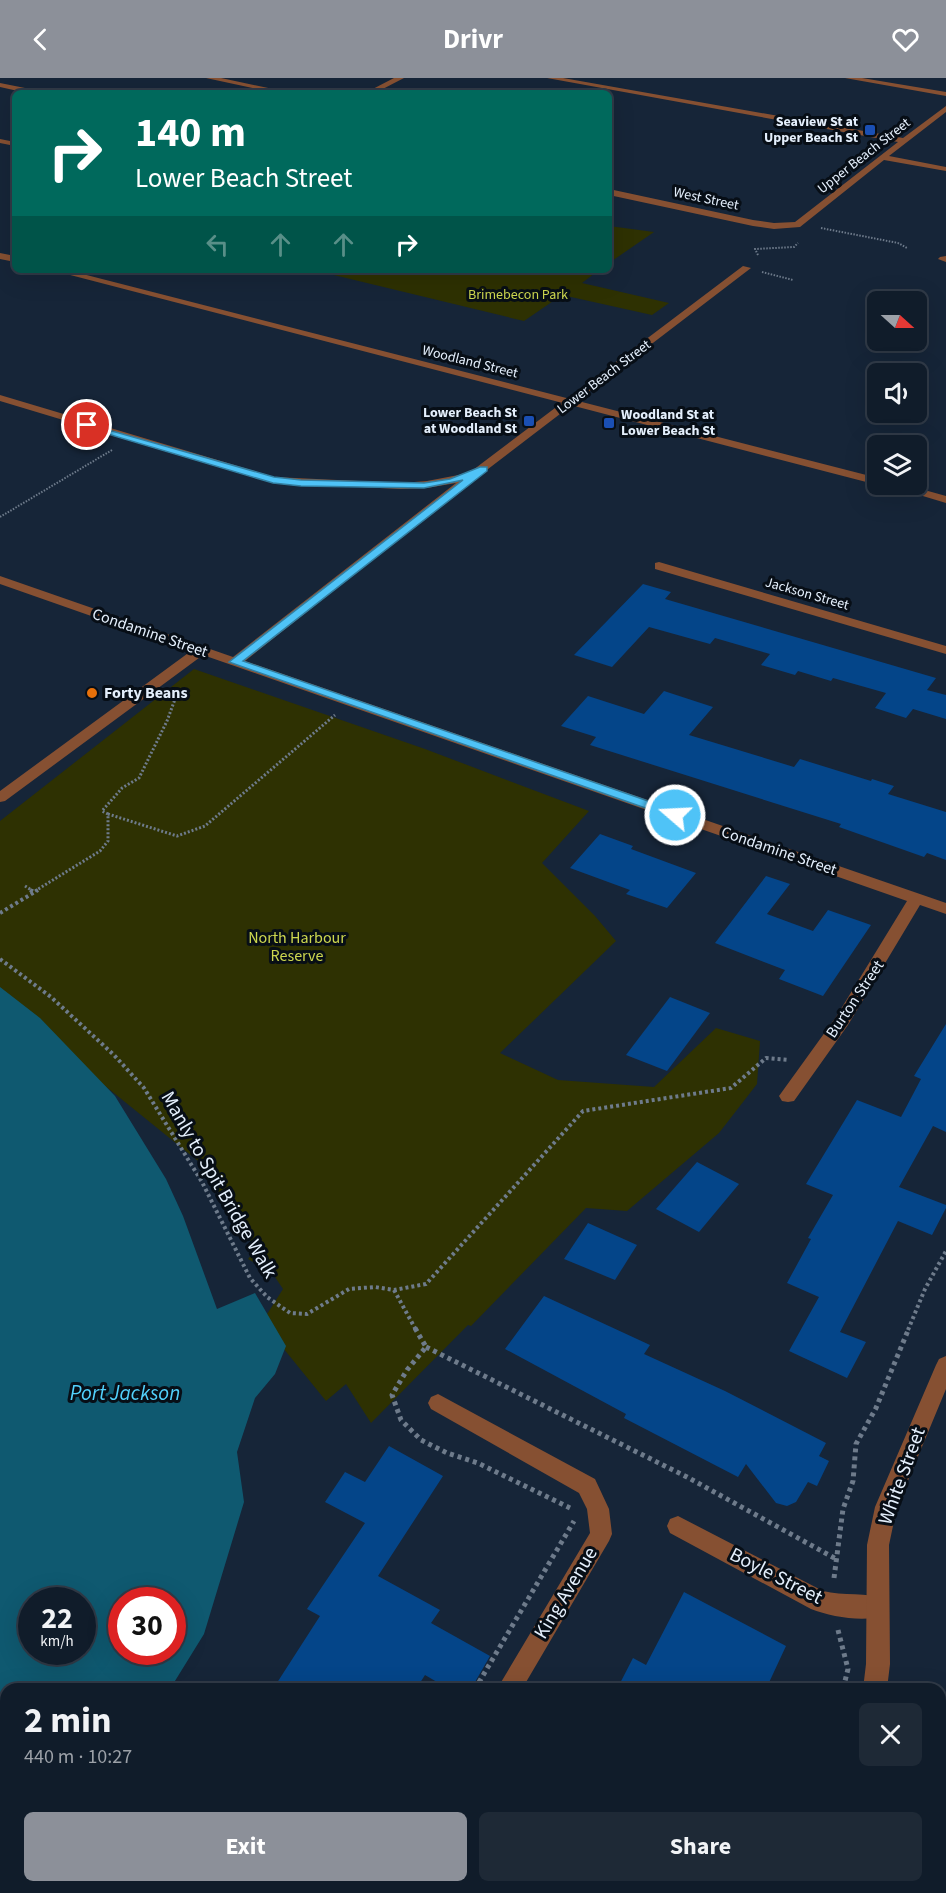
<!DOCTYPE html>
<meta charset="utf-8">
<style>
body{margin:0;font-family:"Source Sans 3",sans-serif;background:#1e2936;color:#f1f3f6;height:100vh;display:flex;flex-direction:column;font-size:22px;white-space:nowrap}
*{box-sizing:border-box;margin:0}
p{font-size:20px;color:#9ca1a8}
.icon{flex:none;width:33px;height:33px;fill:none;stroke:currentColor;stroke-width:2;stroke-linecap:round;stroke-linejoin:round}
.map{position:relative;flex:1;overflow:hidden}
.drawer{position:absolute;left:0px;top:1605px;width:946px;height:210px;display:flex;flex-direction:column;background:#101c2a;border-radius:18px 18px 0 0;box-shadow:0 6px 24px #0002,0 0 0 2px #303a47}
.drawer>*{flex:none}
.hud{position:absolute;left:12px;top:12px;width:600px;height:183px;border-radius:9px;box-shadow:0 6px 24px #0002,0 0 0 2px #303a47;background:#00695c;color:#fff;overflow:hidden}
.needle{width:39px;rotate:111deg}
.buttons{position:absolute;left:867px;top:213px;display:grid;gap:12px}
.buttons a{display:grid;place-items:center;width:60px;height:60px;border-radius:9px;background:#101c2a;box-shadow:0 6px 24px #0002,0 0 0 2px #303a47;font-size:30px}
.speed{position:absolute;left:18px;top:1509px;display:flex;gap:12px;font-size:30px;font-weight:700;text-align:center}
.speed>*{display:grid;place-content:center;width:78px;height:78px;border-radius:50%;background:#101c2a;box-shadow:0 6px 24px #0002,0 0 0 2px #303a47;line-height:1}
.speed small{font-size:15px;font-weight:400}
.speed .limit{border:9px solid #d22;background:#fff;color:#111}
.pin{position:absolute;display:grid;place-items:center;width:51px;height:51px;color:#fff;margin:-26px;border:3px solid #fff;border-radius:50%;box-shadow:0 2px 6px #0007}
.me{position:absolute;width:66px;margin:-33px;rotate:289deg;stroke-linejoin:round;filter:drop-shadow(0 0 4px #0008)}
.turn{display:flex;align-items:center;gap:21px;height:126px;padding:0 24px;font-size:27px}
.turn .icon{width:78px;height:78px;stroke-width:2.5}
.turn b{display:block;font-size:42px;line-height:51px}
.lanes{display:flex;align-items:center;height:57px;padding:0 24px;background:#0003;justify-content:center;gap:30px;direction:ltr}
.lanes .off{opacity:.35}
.round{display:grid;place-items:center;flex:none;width:63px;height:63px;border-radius:9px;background:#1e2936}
.headline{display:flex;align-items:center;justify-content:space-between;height:102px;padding:0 24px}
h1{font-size:36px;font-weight:700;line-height:45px}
.button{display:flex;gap:12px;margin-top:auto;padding:12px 24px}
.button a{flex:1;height:69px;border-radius:9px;background:#8c9099;color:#fff;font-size:24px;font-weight:700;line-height:69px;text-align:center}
.button a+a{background:#1e2936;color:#f1f3f6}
header{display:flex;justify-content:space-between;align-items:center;height:78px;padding:0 24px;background:#8c9099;color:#fff;font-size:27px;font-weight:700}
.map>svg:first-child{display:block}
.green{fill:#2e3102}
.water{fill:#0f5970;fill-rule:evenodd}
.building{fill:#044589}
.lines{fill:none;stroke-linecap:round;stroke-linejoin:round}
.path-far3{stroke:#6e7b8b;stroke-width:2;stroke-dasharray:1.5 1.5;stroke-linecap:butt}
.path-far2{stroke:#6e7b8b;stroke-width:3;stroke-dasharray:2 2;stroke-linecap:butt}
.path-far1{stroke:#6e7b8b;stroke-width:4;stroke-dasharray:3 3;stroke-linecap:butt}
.path{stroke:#6e7b8b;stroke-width:5;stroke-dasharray:4 4;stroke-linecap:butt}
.minor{fill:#865032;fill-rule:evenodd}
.tertiary{fill:#865032;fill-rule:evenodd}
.route{fill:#4fc3f7;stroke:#337fa1;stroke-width:1.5}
.transit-dot{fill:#1a4fb4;stroke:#070e16;stroke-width:2}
.food-dot{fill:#e8710a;stroke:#070e16;stroke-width:2}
.labels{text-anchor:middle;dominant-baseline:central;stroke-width:6;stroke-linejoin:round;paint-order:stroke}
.far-poi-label{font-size:14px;font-weight:bold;fill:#e4effc;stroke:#070e16;text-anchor:end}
.far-street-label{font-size:14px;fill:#e4effc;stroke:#070e16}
.far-park-label{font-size:14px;fill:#cdd74f;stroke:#070e16}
.street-label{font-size:16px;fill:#e4effc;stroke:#070e16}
.poi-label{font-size:16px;font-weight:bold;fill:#e4effc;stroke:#070e16;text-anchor:start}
.park-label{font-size:16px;fill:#cdd74f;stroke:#070e16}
.near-street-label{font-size:20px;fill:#e4effc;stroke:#070e16}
.near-water-label{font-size:21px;font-style:italic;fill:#52d1fc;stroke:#070e16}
</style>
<header><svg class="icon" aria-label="back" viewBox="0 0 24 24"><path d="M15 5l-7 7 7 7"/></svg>Drivr<svg class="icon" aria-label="heart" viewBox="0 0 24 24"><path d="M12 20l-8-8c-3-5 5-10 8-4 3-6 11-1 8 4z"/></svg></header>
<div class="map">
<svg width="946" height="1815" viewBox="0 0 946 1815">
<rect width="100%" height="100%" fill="#162538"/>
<g class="green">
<path d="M609 148 654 154 609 185Z"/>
<path d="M313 192H599L582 205 669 225 652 237 562 217 524 243Z"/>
<path d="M194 591 425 671 589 733 542 785 595 838 616 863 500 975 558 1002 654 1009 716 950 760 963 757 1006 719 1055 627 1133 586 1130 471 1248 468 1247 371 1345 346 1306 326 1323 262 1244 283 1211 273 1196 248 1181 256 1171 198 1083 0 923V743Z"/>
</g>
<path class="water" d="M0 909 40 940 115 1018 166 1101 183 1138 217 1231 255 1215 286 1268 275 1296 255 1320 237 1374 244 1424 204 1556 170 1611H6V1798L0 1807ZM32 1522H82V1574H32ZM122 1522H172V1574H122Z"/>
<g class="building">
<path d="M643 506 671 514 665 521 936 600 927 612 946 617V641L913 631 906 640 875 630 886 615 833 600 831 603 798 593 795 597 761 587 770 576 715 560 710 566 649 549 612 589 574 577Z"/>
<path d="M664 613 713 629 689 657 794 689 800 681 871 703 872 701 894 708 888 716 946 734V782L927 775 924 779 839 749 841 746 590 667 596 659 561 648 588 618 644 636Z"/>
<path d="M600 756 633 768 631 771 696 795 667 830 626 816 630 812 570 790Z"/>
<path d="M766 798 790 806 767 836 813 853 828 832 871 847 823 918 779 901 785 892 715 865Z"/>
<path d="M670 919 710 935 667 993 626 977Z"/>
<path d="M946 946V1054L933 1048 899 1109 946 1127V1130L932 1157 898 1143 840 1254 866 1264 847 1300 789 1273 819 1219 787 1205 811 1161 808 1160 833 1117 806 1106 857 1022 901 1039 921 1001 914 998Z"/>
<path d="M697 1084 739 1106 699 1154 656 1131Z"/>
<path d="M588 1145 637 1167 615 1202 564 1181Z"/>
<path d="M544 1218 650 1267 644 1276 725 1313 826 1365 819 1378 829 1383 817 1408 808 1404 796 1424 787 1428 776 1425 746 1386 738 1399 624 1340 626 1336 505 1271Z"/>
<path d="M389 1368 443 1398 378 1498 440 1532 431 1545 490 1578 471 1611H449L425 1597 416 1611H273L320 1538 307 1531 365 1445 325 1424 345 1394 365 1404Z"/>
<path d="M684 1514 786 1568 766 1611H617L633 1580 646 1587Z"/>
</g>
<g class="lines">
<g class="path-far3">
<path d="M52 11 69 15"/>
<path d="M821 150 898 165 907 170"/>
<path d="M758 177 755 171 794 169 798 165"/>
<path d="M762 194 793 202"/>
<path d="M0 439 112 372"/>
</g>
<g class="path-far2">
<path d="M108 736 102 733 122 710 139 700 167 643 178 613"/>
<path d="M25 808 33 813"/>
<path d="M35 813 100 773 108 763V736L177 758 205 748 335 637"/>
</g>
<g class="path-far1">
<path d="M30 812 34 814"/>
<path d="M0 835 38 812"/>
<path d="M0 881 51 919 114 977 144 1010 202 1104 250 1200 267 1219 290 1235 307 1236 349 1211 375 1209 394 1212 426 1206 583 1033 731 1010 766 980 788 982"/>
<path d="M394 1212 416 1252"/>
<path d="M908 1252 925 1211 946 1173"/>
</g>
<g class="path">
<path d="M415 1250 426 1269 407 1292 392 1317 401 1342 421 1362 447 1375 478 1385 570 1430"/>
<path d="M426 1269 687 1399 838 1482"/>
<path d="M834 1500 843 1431 853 1403 856 1366 876 1330 909 1250"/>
<path d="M838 1552 848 1591 843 1611"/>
<path d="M475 1611 574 1443"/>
<path d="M354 1815 358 1809"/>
<path d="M751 1815 754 1809"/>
</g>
<g class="minor">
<path d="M206 0H221L292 15H276Z"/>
<path d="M394 0H404L375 15H365Z"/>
<path d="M547 0H563L903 60 946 28V34L889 78 946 89V93L884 82 800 149 774 151 753 148 609 117V111L753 142 774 145 795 144 898 64Z"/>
<path d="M0 5 40 13 41 15H27L0 9Z"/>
<path d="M0 61 15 64V68L0 65Z"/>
<path d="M946 178V184L938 181 940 179Z"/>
<path d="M743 188 751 190 458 414 245 583 946 825V836L920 827 848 947 794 1023 788 1024 782 1023 779 1018 836 939 907 823 203 577 5 723 0 724V713L191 573 0 506V498L233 579 456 405 427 410 401 411 273 405 0 323V317L274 399 401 405 427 403 469 395Z"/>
<path d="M659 484 946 568V576L655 491V485Z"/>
<path d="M438 1316 595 1401 609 1431 612 1456 609 1463 522 1611H497L590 1455 587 1431 579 1415 431 1331 428 1325 431 1319Z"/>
<path d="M678 1438 823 1513C843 1518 867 1514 886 1521L889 1529 886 1537C865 1545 832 1539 811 1531L670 1455 667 1448 670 1441Z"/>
<path d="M940 1683 946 1685V1710L940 1708Z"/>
<path d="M379 1809H405L402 1815H376Z"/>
</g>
<g class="tertiary">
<path d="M845 0H862L946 14V18Z"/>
<path d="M0 175 15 178V184L0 181Z"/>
<path d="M51 192H67L878 400V406H882H874Z"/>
<path d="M883 406H903L946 418V425Z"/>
<path d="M946 1278V1311L897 1429 889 1467 890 1586 887 1611H863L866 1586 867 1467 875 1429 936 1287 939 1281Z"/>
<path d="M787 1809H813L811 1815H785Z"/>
</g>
</g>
<path class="route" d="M84 345 274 399 301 402 424 405 450 401 480 389H487V393L243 583 680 734 682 737 675 741 671 739 229 584 463 402 424 410 301 408 273 405 84 349Z"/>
<g class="transit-dot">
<rect x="864" y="46" width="12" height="12" rx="3"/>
<rect x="523" y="337" width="12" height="12" rx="3"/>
<rect x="603" y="339" width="12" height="12" rx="3"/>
</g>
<circle class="food-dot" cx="92" cy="615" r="6"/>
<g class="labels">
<g class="far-poi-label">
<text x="858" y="44">Seaview St at<tspan x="858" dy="16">Upper Beach St</tspan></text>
<text x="517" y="335">Lower Beach St<tspan x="517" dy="16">at Woodland St</tspan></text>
<text x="621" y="337" text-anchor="start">Woodland St at<tspan x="621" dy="16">Lower Beach St</tspan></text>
</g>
<g class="far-street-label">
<text transform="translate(864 78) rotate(-38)">Upper Beach Street</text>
<text transform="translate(706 121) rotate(12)">West Street</text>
<text transform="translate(470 284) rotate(14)">Woodland Street</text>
<text transform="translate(604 299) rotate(-37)">Lower Beach Street</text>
<text transform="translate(807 516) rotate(16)">Jackson Street</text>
</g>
<g class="far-park-label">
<text x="518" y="217">Brimebecon Park</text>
</g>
<g class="street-label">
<text transform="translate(150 555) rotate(19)">Condamine Street</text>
<text transform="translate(779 773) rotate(19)">Condamine Street</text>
<text transform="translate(855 921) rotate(-56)">Burton Street</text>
</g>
<g class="poi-label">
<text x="104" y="615">Forty Beans</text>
</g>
<g class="park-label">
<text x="297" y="860">North Harbour<tspan x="297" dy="18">Reserve</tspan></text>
</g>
<g class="near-street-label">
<text transform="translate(219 1107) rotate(60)">Manly to Spit Bridge Walk</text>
<text transform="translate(902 1398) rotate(-70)">White Street</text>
<text transform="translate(776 1498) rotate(27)">Boyle Street</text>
<text transform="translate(566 1515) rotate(-59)">King Avenue</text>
</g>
<g class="near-water-label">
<text x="125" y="1315">Port Jackson</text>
</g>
</g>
</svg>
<div class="buttons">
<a><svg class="needle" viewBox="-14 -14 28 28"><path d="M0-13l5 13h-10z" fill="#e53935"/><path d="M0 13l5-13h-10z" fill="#9ca1a8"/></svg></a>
<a><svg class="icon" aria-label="sound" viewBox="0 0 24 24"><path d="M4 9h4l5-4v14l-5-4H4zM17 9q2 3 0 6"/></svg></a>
<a><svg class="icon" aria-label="layers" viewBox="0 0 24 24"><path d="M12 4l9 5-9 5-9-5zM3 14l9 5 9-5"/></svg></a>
</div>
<div class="speed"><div>22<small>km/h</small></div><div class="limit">30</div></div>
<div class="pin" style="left:87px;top:347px;background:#d93025"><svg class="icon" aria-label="arrive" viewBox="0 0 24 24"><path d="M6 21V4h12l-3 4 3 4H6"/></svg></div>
<svg class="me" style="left:675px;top:737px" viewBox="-20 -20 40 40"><circle r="17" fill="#4fc3f7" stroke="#fff" stroke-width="3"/><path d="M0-11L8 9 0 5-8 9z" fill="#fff"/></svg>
<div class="hud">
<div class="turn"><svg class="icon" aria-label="right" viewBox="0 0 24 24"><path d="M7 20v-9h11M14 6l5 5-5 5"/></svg><div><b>140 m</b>Lower Beach Street</div></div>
<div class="lanes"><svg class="icon off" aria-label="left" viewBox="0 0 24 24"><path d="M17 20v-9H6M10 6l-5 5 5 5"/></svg><svg class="icon off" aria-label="ahead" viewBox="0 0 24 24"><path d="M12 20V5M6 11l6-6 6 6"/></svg><svg class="icon off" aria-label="ahead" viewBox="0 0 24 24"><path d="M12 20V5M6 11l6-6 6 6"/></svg><svg class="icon" aria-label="right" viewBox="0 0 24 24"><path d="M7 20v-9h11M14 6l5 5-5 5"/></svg></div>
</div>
<section class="drawer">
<div class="headline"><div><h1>2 min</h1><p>440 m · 10:27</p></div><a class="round"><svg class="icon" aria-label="close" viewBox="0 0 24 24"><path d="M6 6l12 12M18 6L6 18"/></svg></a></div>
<div class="button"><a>Exit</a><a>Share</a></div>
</section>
</div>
